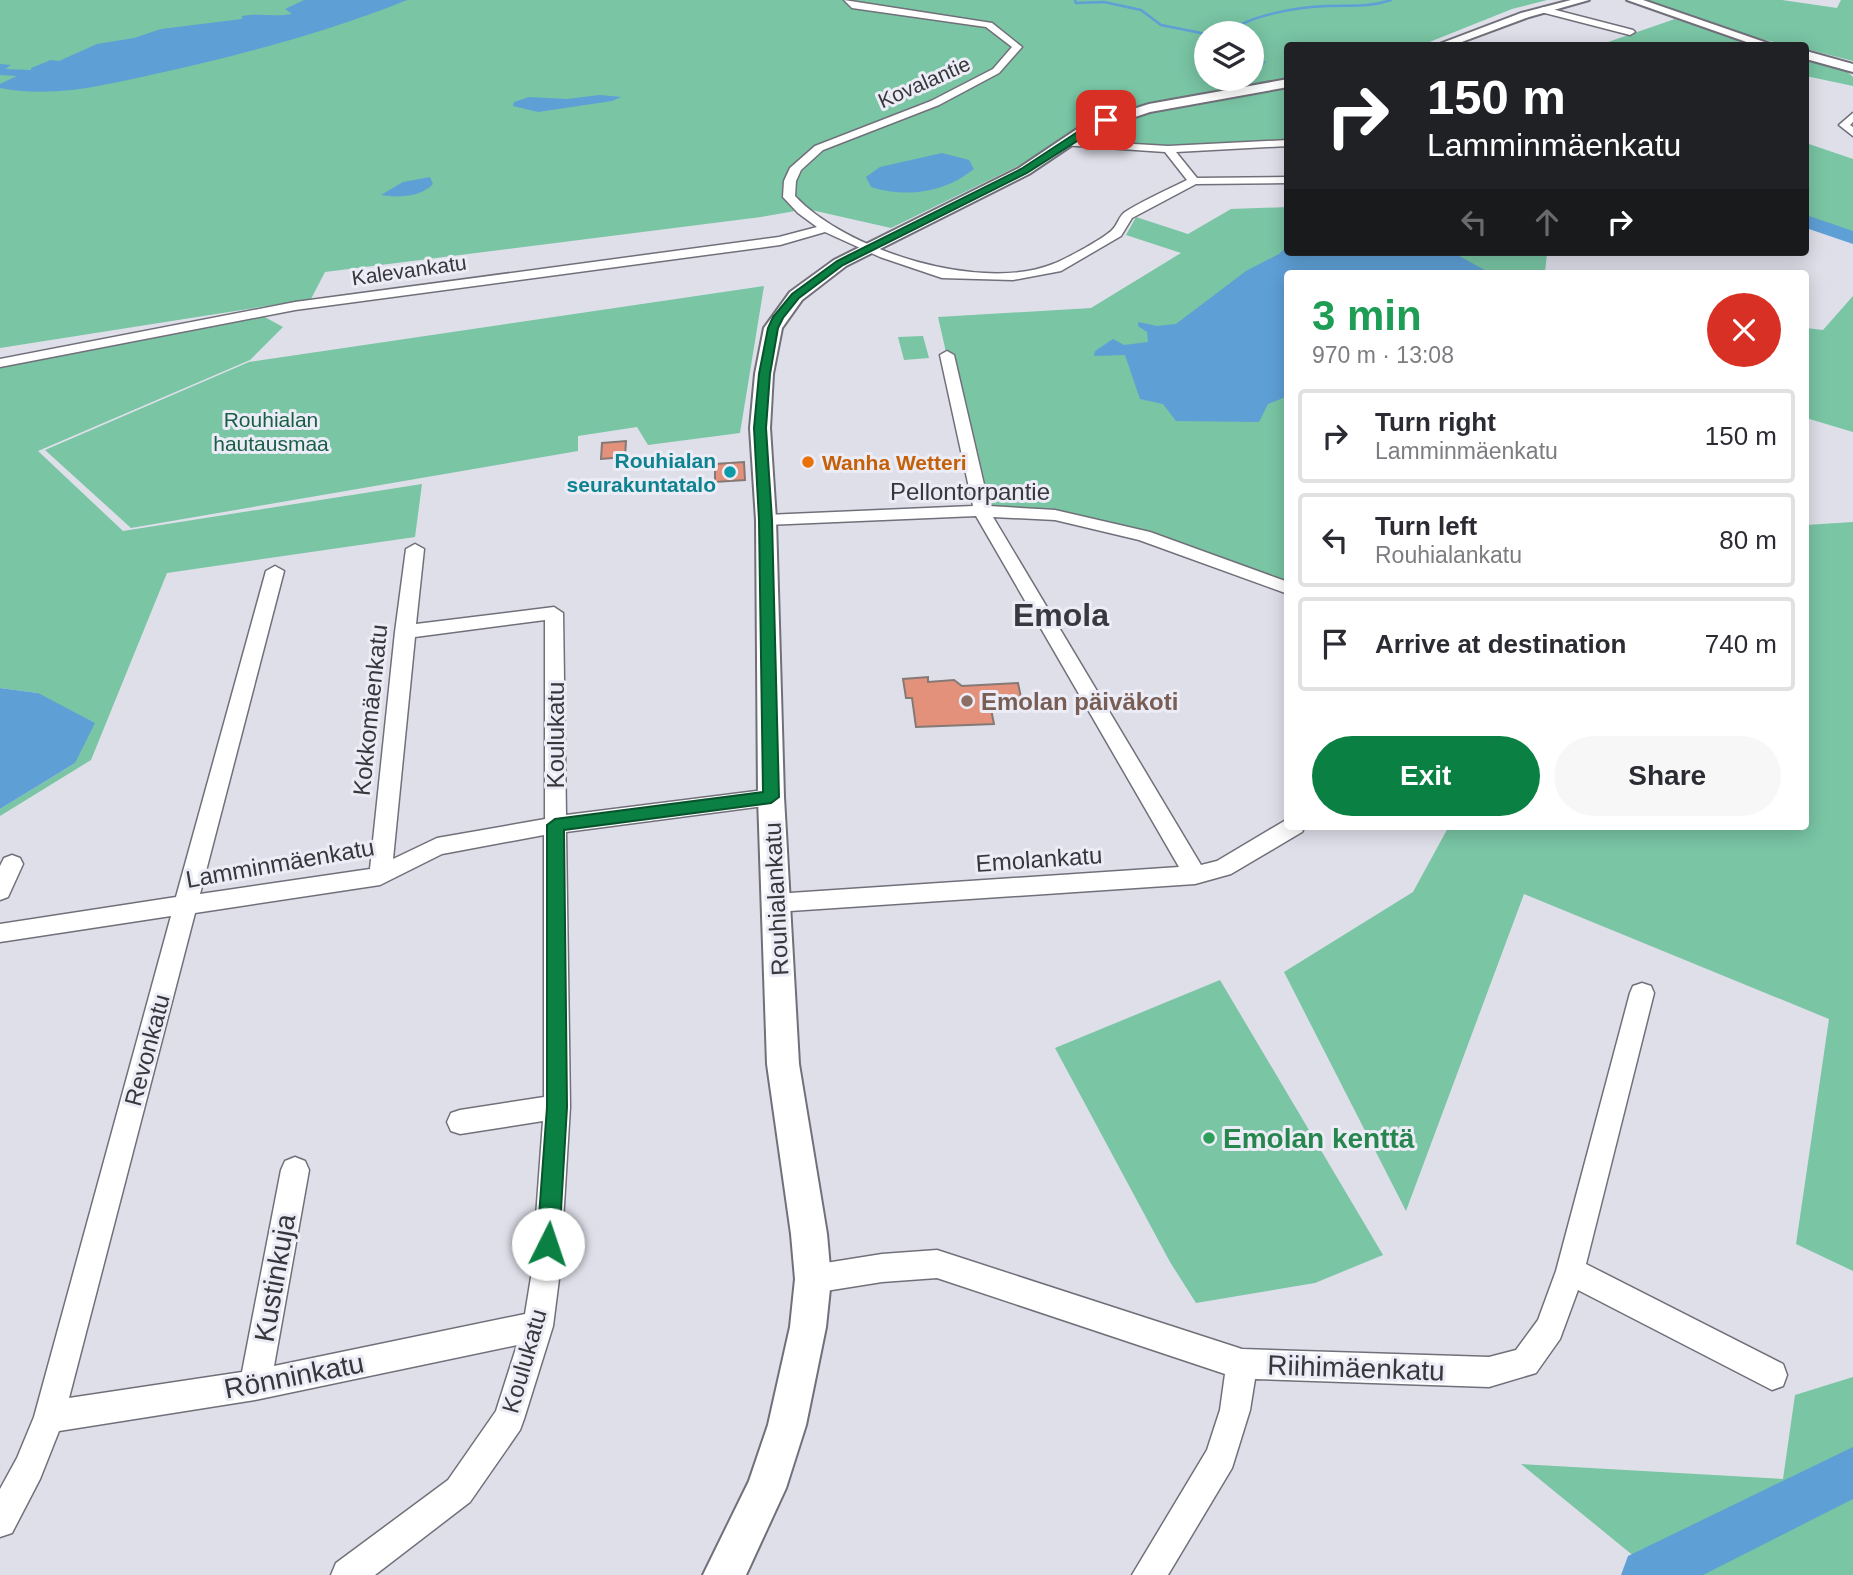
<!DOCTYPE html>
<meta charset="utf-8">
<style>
body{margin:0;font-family:Arial,sans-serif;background:#f7f7f7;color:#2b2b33;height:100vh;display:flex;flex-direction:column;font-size:26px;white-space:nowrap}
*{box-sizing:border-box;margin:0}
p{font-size:23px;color:#7c7c81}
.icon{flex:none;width:38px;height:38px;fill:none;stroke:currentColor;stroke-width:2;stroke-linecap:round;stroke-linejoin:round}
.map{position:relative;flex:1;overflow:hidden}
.drawer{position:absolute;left:1284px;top:270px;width:525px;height:560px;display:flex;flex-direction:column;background:#fff;border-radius:7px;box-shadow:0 4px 18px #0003}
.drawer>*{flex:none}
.top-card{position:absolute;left:1284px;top:42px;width:525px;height:214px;border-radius:7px;box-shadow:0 4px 18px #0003;background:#202124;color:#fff;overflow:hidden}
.controls{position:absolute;left:1194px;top:21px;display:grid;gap:14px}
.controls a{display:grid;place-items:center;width:70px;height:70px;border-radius:50%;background:#fff;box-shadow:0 4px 18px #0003;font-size:35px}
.pin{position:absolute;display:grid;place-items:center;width:60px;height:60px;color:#fff;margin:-30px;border-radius:14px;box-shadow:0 4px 10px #0006}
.me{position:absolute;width:77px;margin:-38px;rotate:4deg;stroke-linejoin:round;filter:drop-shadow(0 0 5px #0008)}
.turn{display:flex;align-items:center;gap:24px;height:147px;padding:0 28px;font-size:32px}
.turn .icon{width:91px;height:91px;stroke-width:2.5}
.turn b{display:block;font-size:49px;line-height:60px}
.lanes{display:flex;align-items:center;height:66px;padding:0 28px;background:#0003;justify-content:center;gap:35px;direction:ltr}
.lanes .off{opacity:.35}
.round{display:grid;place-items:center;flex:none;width:74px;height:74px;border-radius:37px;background:#f7f7f7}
.head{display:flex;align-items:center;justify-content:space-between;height:119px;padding:0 28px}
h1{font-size:42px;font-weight:800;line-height:52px;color:#1e9e55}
.cta{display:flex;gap:14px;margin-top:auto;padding:14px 28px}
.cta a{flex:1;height:80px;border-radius:42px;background:#0b8043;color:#fff;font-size:28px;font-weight:800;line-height:80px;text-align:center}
.cta a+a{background:#f7f7f7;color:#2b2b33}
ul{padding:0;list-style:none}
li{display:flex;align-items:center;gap:21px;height:94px;margin:0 14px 10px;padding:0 14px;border:4px solid #e1e1e2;border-radius:7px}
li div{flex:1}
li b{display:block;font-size:26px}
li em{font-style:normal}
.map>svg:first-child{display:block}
.green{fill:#79c5a4;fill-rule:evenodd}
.water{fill:#5e9fd6}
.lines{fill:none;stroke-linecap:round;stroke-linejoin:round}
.stream{stroke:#5e9fd6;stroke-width:2.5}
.river{fill:#5e9fd6;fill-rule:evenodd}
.building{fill:#e3917b;stroke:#857976;stroke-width:2}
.minor-casing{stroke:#71707a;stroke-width:3}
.tertiary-casing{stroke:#71707a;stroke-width:4}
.minor{fill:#fff;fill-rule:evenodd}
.tertiary{fill:#fff;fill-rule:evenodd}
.route{fill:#0b8043;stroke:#07532c;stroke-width:2}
.food-dot{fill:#e8710a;stroke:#ececf7;stroke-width:2.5}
.culture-dot{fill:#0f9aa8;stroke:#ececf7;stroke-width:2.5}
.education-dot{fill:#8d6e63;stroke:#ececf7;stroke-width:2.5}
.leisure-dot{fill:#2e9e5b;stroke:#ececf7;stroke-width:2.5}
.labels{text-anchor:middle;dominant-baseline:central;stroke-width:6;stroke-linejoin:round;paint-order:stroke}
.far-street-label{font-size:21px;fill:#37373c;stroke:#ececf7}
.far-park-label{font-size:21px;fill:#185f45;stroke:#ececf7}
.far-culture-label{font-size:21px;font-weight:bold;fill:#0d838f;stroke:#ececf7;text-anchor:end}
.far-food-label{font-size:21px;font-weight:bold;fill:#c56008;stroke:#ececf7;text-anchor:start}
.street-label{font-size:24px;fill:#37373c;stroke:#ececf7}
.education-label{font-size:24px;font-weight:bold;fill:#785e54;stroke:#ececf7;text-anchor:start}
.near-leisure-label{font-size:28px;font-weight:bold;fill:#27864d;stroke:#ececf7;text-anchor:start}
.near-street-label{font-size:28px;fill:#37373c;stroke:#ececf7}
.district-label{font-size:32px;font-weight:bold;fill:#383840;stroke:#ececf7}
</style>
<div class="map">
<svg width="1853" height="1575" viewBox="0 0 1853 1575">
<rect width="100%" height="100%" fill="#dfdfea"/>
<g class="green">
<path d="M0 0H1547L1512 9 1422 45 1288 46V78L1126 108 1068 135 1022 164 891 228 807 209 761 217 325 272 311 299 0 348ZM1206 33H1251V79H1206Z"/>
<path d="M1645 0H1782L1837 8 1841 0H1853V61L1806 49V46C1764 45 1684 17 1645 0Z"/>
<path d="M1675 19 1759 45 1589 46 1608 42Z"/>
<path d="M1806 59 1844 69 1853 77V86L1806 76Z"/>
<path d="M1288 88V143L1158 145 1085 139 1115 123 1140 115Z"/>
<path d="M1806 143 1853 159V238L1806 221Z"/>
<path d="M1288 207V252L1547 253 1545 273H1288V588L1143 536 1055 515 982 511 938 317 1091 308 1181 253 1126 235 1136 217 1188 234 1231 209Z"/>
<path d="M764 286 740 433 648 445 637 427 578 436V451L131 528 45 450 249 362Z"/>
<path d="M1853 296V432L1806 418V328L1823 330Z"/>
<path d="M261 315 283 327 250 360 38 451 123 531 422 484 415 537 167 573 91 760 0 816V809L75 763 38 693 0 688V366Z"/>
<path d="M923 336 929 358 904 360 898 337Z"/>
<path d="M1853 522V1271L1796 1244 1829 1019 1524 894 1406 1211 1284 972 1413 892 1449 826H1806V525Z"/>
<path d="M1220 980 1383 1255 1315 1283 1196 1303 1170 1262 1055 1048Z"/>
<path d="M1853 1377V1575H1657L1521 1464 1783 1479 1795 1395Z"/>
</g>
<g class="water">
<path d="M304 0H407C328 32 247 53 164 72 107 84 58 99 0 88V84L17 76 0 75V64L11 65 5 69 31 70V68L51 60 59 61 97 44 134 38 161 29 242 19V16C259 13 274 17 292 14L285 9Z"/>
<path d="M600 95 621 97 612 101 538 112 513 106 514 102 529 97 567 99Z"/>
<path d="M942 153 969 160 974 169C944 193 907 198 871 187L866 177 880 167Z"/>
<path d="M430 177 433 184C421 197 398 198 381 195L403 182Z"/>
<path d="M1288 245V252H1452L1490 273H1288V396L1268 404 1259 422 1176 421 1163 404 1140 399 1125 355 1094 356 1095 351 1113 339 1124 345 1148 342 1147 332 1138 326V322L1157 326 1176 324 1246 271 1279 254Z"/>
<path d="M0 688 38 693 95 723 75 763 0 809Z"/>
</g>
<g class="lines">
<g class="stream">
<path d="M1075 0 1076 3 1104 2 1141 10 1161 25 1206 34"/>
<path d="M1228 33C1248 15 1299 7 1327 6 1351 5 1367 8 1391 0"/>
</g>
<g class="river">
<path d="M1251 53 1266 62 1263 65 1251 64Z"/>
<path d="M1806 215 1853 231V244L1806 228Z"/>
<path d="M1853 1447V1499L1703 1575H1621L1628 1556Z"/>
</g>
</g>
<g class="building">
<path d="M626 441 625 457 601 459 602 443Z"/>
<path d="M744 462 745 480 715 482V464Z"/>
<path d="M928 677V682L954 680 962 686 1018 683 1023 707 991 709 994 724 916 727 912 698H906L903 679Z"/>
</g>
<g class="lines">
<g class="minor-casing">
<g id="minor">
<path d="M844 0 992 23 1022 47 999 73 939 105 823 150 801 170 796 181 795 196C846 251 982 293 1053 264 1064 260 1107 237 1113 229 1118 224 1119 216 1125 212 1144 200 1167 190 1187 180L1165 152 1062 145 1061 143 1066 140 1168 146 1288 140V146L1176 152 1197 178 1288 177V183L1196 184 1132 218 1121 236 1061 271 1013 280 942 278 880 257 825 232 780 245 295 310 0 367V359L295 302 779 237 817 227 798 213 783 197 784 181 790 168 815 146 931 101 993 69 1012 47 986 27 852 8Z"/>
<path d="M1544 7 1633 30 1635 32 1630 35 1541 12V8Z"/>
<path d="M1853 113V122L1850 125 1853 127V136L1839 125Z"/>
<path d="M947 351 954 355 989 506 1055 510 1150 532 1288 582V594L1139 540 1055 520 993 517 1201 865 1217 861 1286 820 1288 826H1305L1302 832 1231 874 1195 884 775 912 767 909 764 903 767 897 775 894 1179 867 976 516 766 525 758 520 766 515 973 506 940 355Z"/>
<path d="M415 544 424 549 416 624 554 607 563 613 566 815 771 789 778 791 782 797 778 803 771 805 566 832 570 1107 560 1271 553 1326 524 1419 520 1430 470 1502 375 1575H331L336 1563 448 1480 496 1411 517 1345 255 1400 59 1431 40 1479 12 1533 0 1537V1489L17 1458 34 1417 171 916 0 942V924L176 897 266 571 275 566 284 571 200 894 370 869 395 632 406 549ZM545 620V819L437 838 393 859 415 637ZM544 835V1097L460 1110 451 1113 447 1122 451 1131 460 1134 543 1121 532 1271 525 1314 274 1366 309 1170 305 1161 295 1157 285 1161 281 1170 242 1372 69 1398 195 913 380 885 442 854Z"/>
<path d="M12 855 20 858 23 864 8 897 0 900V866L4 858Z"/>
<path d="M1642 983 1651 986 1654 993 1586 1264 1783 1364 1787 1375 1783 1386 1772 1390 1578 1290 1560 1339 1536 1373 1489 1387 1255 1379 1250 1410 1232 1468 1168 1575H1132L1207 1450 1220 1410 1225 1374 937 1278 882 1282 813 1293 803 1289 799 1279 803 1269 813 1265 882 1254 937 1250 1242 1349 1489 1357 1516 1350 1538 1320 1556 1271 1630 993 1633 986Z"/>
</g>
</g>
<g class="tertiary-casing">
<g id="tertiary">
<path d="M1571 0H1589L1529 17 1451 46H1434L1521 13Z"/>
<path d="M1627 0H1643L1776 46H1758Z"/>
<path d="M1806 51 1853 64V72L1806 59Z"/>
<path d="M1288 79V87L1150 112 1093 131 1029 174 846 266 802 300 782 328 773 374 770 428 776 520 784 797 799 1064 827 1234 831 1279 826 1327 806 1425 786 1488 746 1575H703L749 1481 768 1425 790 1327 795 1279 791 1234 767 1064 758 797 756 520 750 428 755 374 764 328 790 292 834 260 1019 168 1083 125 1149 104Z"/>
</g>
</g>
<use href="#minor" class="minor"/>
<use href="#tertiary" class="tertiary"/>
</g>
<path class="route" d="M1103 118 1110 120 1027 173 843 265 799 298 783 318 778 328 770 374 766 428 772 520 779 797 771 803 564 830 567 1107 559 1244 556 1251 548 1254 541 1251 537 1244 547 1107V825L555 819 763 792 759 520 754 428 759 374 768 328 773 317 792 294 837 261 1021 169 1085 127Z"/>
<circle class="food-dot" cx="808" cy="462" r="7"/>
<circle class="culture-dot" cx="730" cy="472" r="7"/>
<circle class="education-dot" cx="967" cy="701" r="7"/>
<circle class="leisure-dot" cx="1209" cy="1138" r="7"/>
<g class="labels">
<g class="far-street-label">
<text transform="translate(924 82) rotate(-24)">Kovalantie</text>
<text transform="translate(409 270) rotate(-8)">Kalevankatu</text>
</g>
<g class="far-park-label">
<text x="271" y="419">Rouhialan<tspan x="271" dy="24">hautausmaa</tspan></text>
</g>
<g class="far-culture-label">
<text x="716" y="460">Rouhialan<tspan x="716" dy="24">seurakuntatalo</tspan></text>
</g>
<g class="far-food-label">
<text x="822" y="462">Wanha Wetteri</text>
</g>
<g class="street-label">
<text x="970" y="491">Pellontorpantie</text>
<text transform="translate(370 710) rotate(-84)">Kokkomäenkatu</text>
<text transform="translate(555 735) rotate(-90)">Koulukatu</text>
<text transform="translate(1039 859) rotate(-4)">Emolankatu</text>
<text transform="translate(280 863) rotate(-10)">Lamminmäenkatu</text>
<text transform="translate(776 899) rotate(-93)">Rouhialankatu</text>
<text transform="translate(147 1050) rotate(-75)">Revonkatu</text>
<text transform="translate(524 1361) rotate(-74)">Koulukatu</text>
</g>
<g class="education-label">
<text x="981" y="701">Emolan päiväkoti</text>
</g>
<g class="near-leisure-label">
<text x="1223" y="1138">Emolan kenttä</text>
</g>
<g class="near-street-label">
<text transform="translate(275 1278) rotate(-80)">Kustinkuja</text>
<text transform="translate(1356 1368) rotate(2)">Riihimäenkatu</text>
<text transform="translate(294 1376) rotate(-11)">Rönninkatu</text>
</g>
<g class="district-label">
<text x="1061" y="615">Emola</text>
</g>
</g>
</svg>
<div class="controls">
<a><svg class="icon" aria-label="layers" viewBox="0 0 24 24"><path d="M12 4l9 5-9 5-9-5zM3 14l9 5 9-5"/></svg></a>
</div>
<div class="pin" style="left:1106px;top:120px;background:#d93025"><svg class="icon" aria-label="arrive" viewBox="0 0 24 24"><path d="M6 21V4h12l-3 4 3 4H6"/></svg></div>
<svg class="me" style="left:548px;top:1244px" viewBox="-20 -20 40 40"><circle r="19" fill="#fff"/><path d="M0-13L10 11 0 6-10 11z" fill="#0b8043"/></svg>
<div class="top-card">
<div class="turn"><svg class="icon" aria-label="right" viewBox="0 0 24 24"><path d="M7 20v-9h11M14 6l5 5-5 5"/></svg><div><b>150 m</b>Lamminmäenkatu</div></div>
<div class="lanes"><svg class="icon off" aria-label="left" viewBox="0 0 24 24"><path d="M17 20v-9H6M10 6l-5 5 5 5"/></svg><svg class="icon off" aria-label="ahead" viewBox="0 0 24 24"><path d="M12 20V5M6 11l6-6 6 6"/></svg><svg class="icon" aria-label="right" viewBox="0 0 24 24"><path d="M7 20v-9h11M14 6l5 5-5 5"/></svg></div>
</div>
<section class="drawer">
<div class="head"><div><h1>3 min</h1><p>970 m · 13:08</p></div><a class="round" style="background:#d93025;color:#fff"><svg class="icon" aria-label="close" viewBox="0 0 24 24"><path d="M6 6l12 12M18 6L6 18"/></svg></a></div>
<ul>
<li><svg class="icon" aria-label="right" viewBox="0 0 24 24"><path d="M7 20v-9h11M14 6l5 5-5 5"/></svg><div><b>Turn right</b><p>Lamminmäenkatu</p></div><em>150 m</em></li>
<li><svg class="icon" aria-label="left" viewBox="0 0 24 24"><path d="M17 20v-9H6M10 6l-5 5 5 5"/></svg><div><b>Turn left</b><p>Rouhialankatu</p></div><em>80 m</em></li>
<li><svg class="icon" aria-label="arrive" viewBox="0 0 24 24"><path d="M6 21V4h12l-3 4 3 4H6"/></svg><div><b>Arrive at destination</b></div><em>740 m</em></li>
</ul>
<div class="cta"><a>Exit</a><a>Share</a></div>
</section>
</div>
